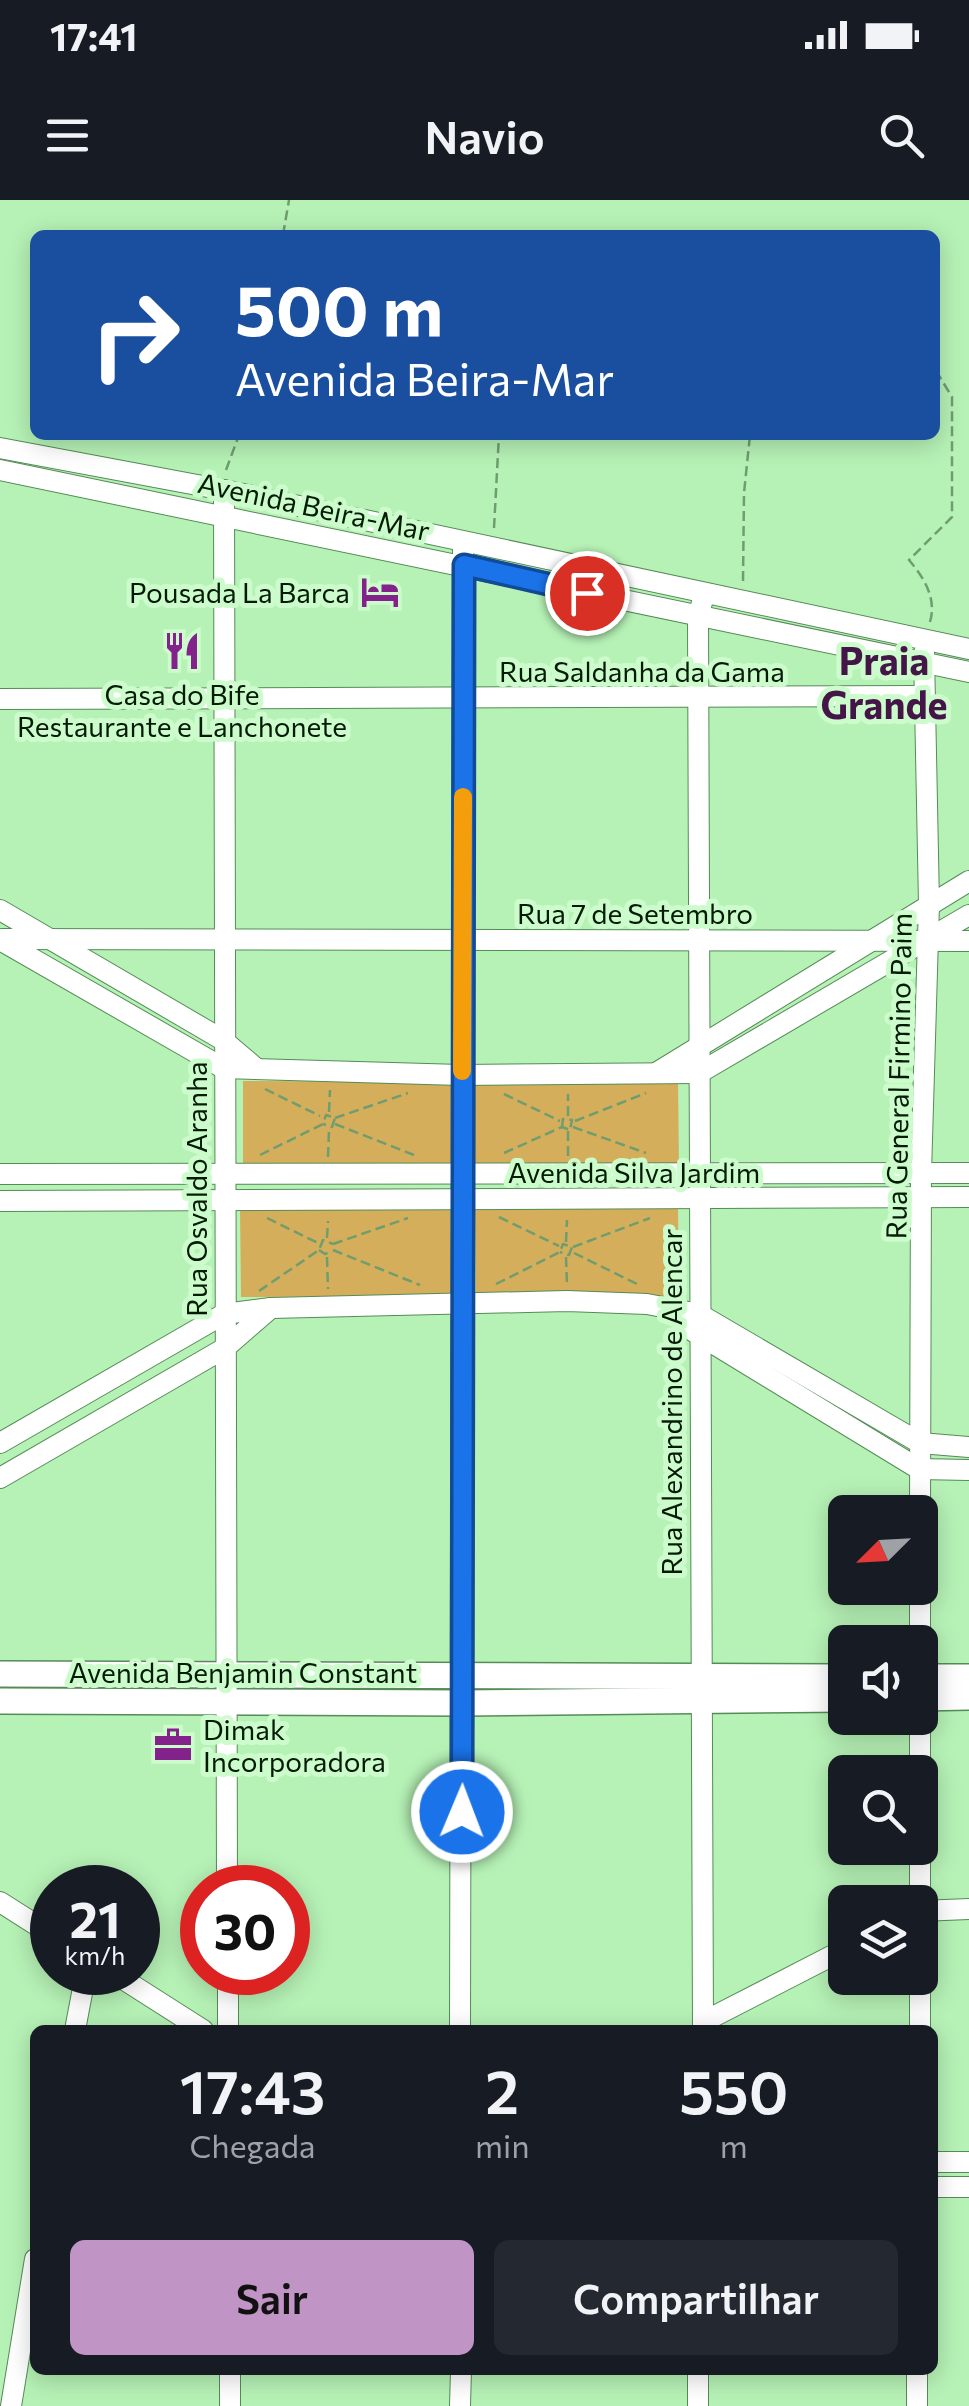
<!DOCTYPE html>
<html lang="pt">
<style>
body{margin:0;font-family:Commissioner,sans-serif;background:#242831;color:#f1f3f6;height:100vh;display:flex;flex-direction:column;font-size:38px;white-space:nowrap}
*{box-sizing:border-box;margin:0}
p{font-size:32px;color:#9ea1a6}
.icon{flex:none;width:55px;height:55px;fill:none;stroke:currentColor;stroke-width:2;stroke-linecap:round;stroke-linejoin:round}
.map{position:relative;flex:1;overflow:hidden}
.panel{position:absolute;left:30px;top:1825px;width:908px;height:350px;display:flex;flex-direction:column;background:#171b24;border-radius:15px;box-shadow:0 5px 25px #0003}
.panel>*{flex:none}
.banner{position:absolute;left:30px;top:30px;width:910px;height:210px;border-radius:15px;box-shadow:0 5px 25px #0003;background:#1a4fa0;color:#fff;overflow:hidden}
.needle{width:65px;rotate:246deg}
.tools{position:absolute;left:828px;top:1295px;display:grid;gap:20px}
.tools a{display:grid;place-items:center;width:110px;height:110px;border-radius:15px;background:#171b24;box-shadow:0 5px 25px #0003;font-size:50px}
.speed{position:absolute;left:30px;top:1665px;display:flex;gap:20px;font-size:50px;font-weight:700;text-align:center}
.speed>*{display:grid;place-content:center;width:130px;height:130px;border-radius:50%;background:#171b24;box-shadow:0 5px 25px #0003;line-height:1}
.speed small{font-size:25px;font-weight:400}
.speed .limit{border:15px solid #d22;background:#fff;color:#111}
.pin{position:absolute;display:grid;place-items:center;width:85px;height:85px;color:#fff;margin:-42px;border:5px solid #fff;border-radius:50%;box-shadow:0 2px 10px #0007}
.me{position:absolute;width:110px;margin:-55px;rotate:1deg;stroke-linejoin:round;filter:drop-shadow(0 0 8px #0008)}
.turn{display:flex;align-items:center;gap:35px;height:210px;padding:0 40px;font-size:45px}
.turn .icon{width:130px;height:130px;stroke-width:2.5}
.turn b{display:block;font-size:70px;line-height:85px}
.eta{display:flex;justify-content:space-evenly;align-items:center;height:170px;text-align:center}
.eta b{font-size:60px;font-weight:600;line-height:70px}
.primary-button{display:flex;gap:20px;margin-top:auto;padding:20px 40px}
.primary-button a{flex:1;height:115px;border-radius:15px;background:#c095c6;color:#111;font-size:40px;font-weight:600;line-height:115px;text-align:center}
.primary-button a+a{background:#242831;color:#f1f3f6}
.status{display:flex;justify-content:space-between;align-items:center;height:70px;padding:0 50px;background:#171b24;direction:ltr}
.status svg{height:28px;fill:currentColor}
header{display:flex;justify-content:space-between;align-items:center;height:130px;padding:0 40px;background:#171b24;font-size:45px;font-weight:600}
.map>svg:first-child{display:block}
.green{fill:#d4ae5a}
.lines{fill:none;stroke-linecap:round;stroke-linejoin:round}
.minor-casing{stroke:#548c56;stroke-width:22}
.major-casing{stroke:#548c56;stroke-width:28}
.path{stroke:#709d70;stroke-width:2.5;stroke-dasharray:10 5;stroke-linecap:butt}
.minor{stroke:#fff;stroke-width:20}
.major{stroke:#fff;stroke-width:25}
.route-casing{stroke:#114b97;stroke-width:25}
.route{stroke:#1a73e8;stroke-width:18}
.slow{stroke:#f59e0b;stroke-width:18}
.labels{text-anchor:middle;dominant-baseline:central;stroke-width:10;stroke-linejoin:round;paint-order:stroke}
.street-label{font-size:28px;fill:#051b06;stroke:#ccfccc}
.poi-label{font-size:28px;fill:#051b06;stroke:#ccfccc;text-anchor:end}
.district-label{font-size:38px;font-weight:bold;fill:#441648;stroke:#ccfccc}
</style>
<div class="status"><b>17:41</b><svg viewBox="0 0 49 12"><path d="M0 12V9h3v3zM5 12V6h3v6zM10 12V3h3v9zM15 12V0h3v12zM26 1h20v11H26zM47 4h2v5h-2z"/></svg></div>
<header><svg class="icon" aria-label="menu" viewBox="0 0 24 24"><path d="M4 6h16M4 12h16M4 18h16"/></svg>Navio<svg class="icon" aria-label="search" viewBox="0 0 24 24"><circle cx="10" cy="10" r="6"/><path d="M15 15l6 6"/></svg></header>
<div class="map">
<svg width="969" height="2206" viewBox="0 0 969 2206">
<rect width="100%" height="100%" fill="#b6f2b6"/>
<g class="green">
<path d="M678 879 679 968 474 970 472 881Z"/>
<path d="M243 881 452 882V966H243Z"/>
<path d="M450 1005 451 1096 241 1097 240 1006Z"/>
<path d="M678 1005 679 1096H476L475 1006Z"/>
</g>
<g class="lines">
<g class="minor-casing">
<g id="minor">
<path d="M0 248 224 290 969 449"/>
<path d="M0 270 969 472"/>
<path d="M224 290 227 1688"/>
<path d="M0 499 924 496"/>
<path d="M0 710 223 840 257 869"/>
<path d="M2 739 969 741"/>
<path d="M0 740 223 868 461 875 699 873 969 715"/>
<path d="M656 873 969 681"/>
<path d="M0 974 969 973"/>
<path d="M0 1001 969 997"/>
<path d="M691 1130 919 1269 969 1270"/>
<path d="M0 1243 224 1114 271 1108 567 1101 647 1104 699 1114 920 1243 969 1247"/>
<path d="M0 1278 225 1148 271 1108"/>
<path d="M920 1312 921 973 929 704 924 453"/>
<path d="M920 1328V1830"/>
<path d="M0 1702 52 1735"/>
<path d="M920 1711 969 1709"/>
<path d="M112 1772 203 1830"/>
<path d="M228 1772V1830"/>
<path d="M703 1822 845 1749"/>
<path d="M75 1830 86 1772"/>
<path d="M460 1830 463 342"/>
<path d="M703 1830 698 417 704 395"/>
<path d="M932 1962H969"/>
<path d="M932 1987H969"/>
<path d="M230 2170V2206"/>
<path d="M11 2206 35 2059"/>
<path d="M460 2206 461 2170"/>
<path d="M698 2206V2170"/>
<path d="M917 2206V2170"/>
</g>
</g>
<g class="major-casing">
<g id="major">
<path d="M0 1474 845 1477"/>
<path d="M920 1477H969"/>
<path d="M920 1498 969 1497"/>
<path d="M0 1501 463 1503 845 1499"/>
</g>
</g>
<g class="path">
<path d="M283 35 289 0"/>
<path d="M226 270 239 235"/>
<path d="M494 328 499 235"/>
<path d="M743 381 744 293 750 235"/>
<path d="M930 422C937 398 924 378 909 360L952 317V197L935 169"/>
<path d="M265 889 320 916"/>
<path d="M504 894 560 921"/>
<path d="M329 912 330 890"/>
<path d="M568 916V894"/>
<path d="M335 918 408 893"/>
<path d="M575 921 646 893"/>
<path d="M335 924 414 955"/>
<path d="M573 927 646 953"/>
<path d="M568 931V956"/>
<path d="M504 953 562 927 570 930 572 920 563 919 562 927"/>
<path d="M260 955 323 924 326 915 335 918 332 927 323 924"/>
<path d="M328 957 329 930"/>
<path d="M499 1017 559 1046"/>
<path d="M267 1018 318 1043"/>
<path d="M327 1038 328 1021"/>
<path d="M566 1042 567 1020"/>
<path d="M333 1044 408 1018"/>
<path d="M573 1047 650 1018"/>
<path d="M319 1050 325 1054 332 1051"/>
<path d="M333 1050 420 1085"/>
<path d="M574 1053 639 1085"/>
<path d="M327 1057 328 1089"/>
<path d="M566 1057 567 1084"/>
<path d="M496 1084 560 1052 563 1044 572 1047 569 1055 560 1052"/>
<path d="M259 1091 319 1050 323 1040 333 1044"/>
</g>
<use href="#minor" class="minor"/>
<use href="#major" class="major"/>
</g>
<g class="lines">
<g class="route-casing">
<path id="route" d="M462 1612 464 365 587 393"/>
</g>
<use href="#route" class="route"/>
<path class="slow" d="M462 871 463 597"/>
</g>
<defs>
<g id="hotel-bare" transform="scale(3)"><path d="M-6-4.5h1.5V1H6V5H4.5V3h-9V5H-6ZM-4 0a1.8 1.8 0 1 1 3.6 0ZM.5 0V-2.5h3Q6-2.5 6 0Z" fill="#84228c" stroke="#ccfccc" stroke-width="2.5" paint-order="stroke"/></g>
<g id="restaurant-bare" transform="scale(3)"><path d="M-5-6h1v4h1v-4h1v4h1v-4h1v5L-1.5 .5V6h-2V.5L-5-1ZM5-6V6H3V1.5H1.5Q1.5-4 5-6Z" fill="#84228c" stroke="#ccfccc" stroke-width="2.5" paint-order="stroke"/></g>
<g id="office-bare" transform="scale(3)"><path d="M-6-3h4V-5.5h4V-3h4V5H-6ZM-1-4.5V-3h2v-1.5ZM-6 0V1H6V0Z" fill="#84228c" stroke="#ccfccc" stroke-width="2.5" paint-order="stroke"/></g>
</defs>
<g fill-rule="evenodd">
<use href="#hotel-bare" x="380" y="392"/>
<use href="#restaurant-bare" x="182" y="451"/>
<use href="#office-bare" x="173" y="1545"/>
</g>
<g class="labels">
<g class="street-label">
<text transform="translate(314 306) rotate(12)">Avenida Beira-Mar</text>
<text x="642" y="471">Rua Saldanha da Gama</text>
<text x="635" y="713">Rua 7 de Setembro</text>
<text transform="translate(898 876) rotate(-89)">Rua General Firmino Paim</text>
<text x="634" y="972">Avenida Silva Jardim</text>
<text transform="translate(196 989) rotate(-90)">Rua Osvaldo Aranha</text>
<text transform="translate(671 1202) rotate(-90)">Rua Alexandrino de Alencar</text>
<text x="243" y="1472">Avenida Benjamin Constant</text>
</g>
<g class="poi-label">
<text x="350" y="392">Pousada La Barca</text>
<text x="182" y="494" text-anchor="middle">Casa do Bife<tspan x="182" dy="32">Restaurante e Lanchonete</tspan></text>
<text x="203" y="1529" text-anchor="start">Dimak<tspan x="203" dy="32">Incorporadora</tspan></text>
</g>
<g class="district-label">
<text x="884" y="459">Praia<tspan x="884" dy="44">Grande</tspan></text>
</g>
</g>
</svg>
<div class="tools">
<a><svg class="needle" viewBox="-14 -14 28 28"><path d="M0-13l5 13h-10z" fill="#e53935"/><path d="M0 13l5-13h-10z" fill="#9ea1a6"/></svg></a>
<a><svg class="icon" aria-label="sound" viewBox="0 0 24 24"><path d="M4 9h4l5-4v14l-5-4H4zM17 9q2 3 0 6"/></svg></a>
<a><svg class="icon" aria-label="search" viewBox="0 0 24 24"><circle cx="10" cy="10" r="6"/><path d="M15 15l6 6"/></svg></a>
<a><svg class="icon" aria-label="layers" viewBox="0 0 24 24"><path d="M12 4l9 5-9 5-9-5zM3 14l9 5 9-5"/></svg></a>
</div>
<div class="speed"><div>21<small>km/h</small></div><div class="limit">30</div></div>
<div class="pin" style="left:587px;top:393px;background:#d93025"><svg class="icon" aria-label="arrive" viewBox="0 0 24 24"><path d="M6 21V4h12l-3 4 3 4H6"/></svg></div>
<svg class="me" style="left:462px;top:1612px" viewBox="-20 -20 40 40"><circle r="17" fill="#1a73e8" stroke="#fff" stroke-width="3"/><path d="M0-11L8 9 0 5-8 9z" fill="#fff"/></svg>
<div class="banner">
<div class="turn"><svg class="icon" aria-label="right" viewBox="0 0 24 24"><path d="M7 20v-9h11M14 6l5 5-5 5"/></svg><div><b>500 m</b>Avenida Beira-Mar</div></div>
</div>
<section class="panel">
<div class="eta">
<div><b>17:43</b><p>Chegada</p></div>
<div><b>2</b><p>min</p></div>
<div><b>550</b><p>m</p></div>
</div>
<div class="primary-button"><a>Sair</a><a>Compartilhar</a></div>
</section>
</div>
